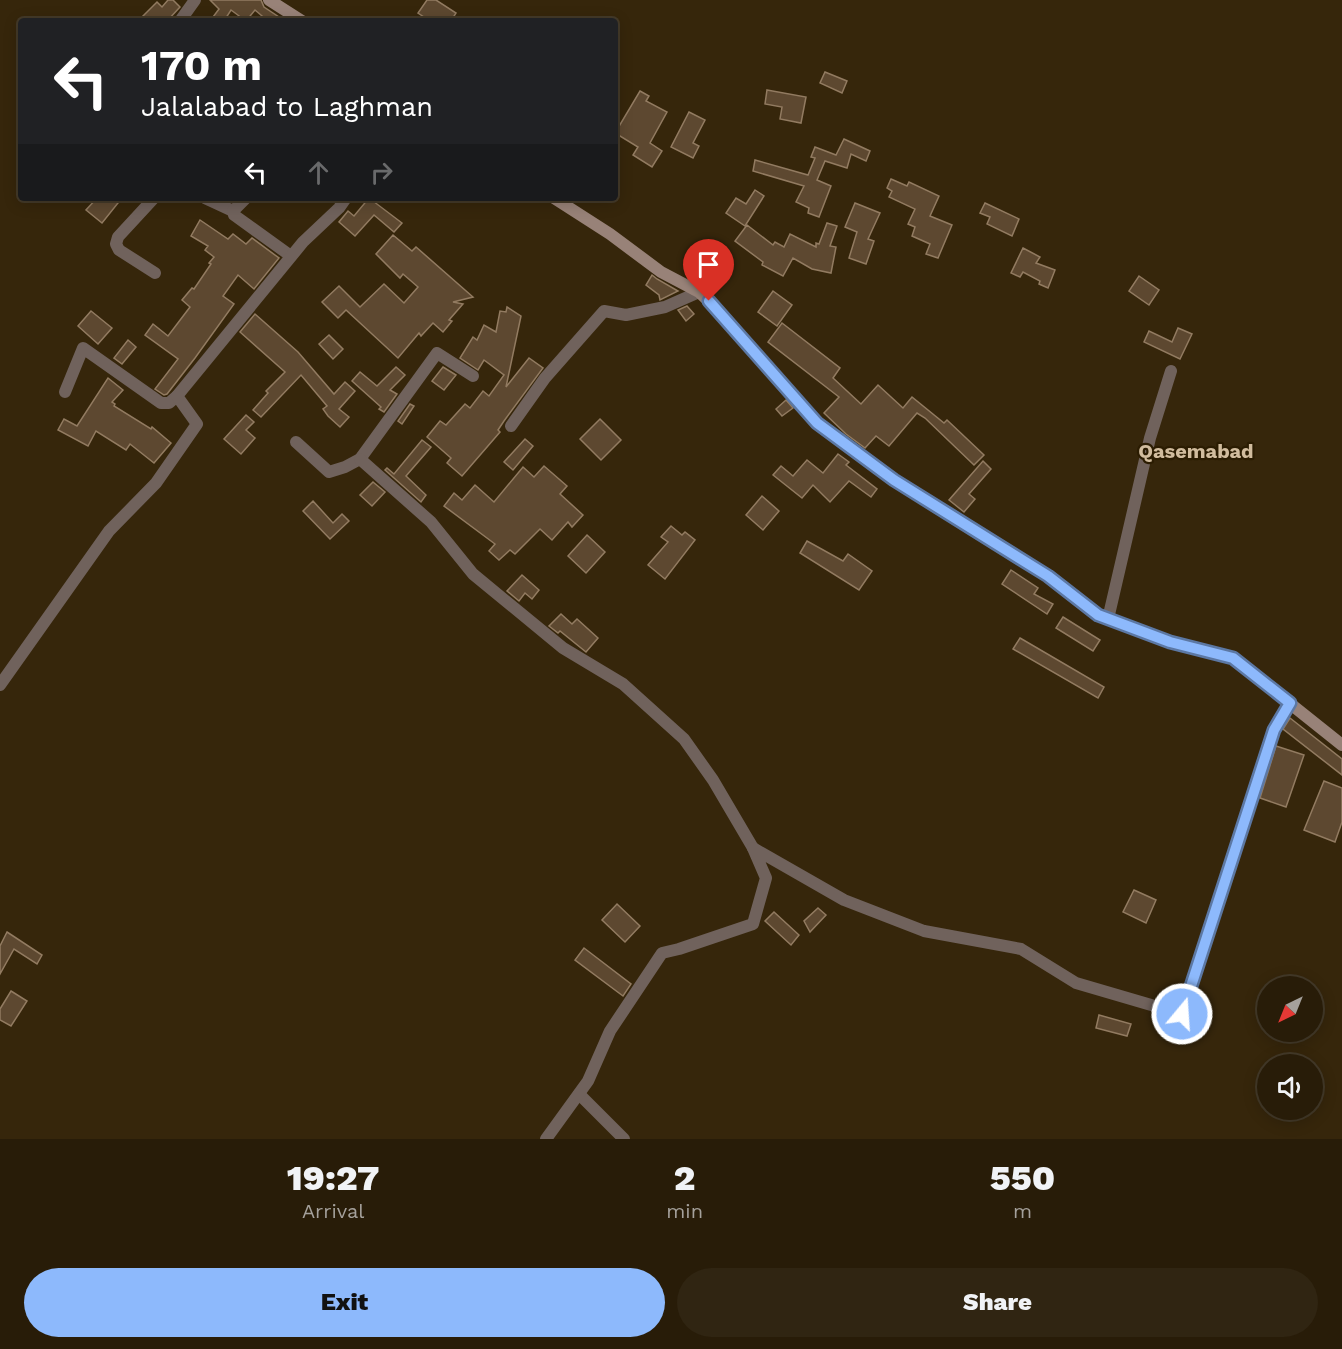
<!DOCTYPE html>
<style>
body{margin:0;font-family:"Work Sans",sans-serif;background:#302512;color:#f1f3f6;height:100vh;display:flex;flex-direction:column;font-size:22px;white-space:nowrap}
*{box-sizing:border-box;margin:0}
p{font-size:20px;color:#a5a19c}
.icon{flex:none;width:33px;height:33px;fill:none;stroke:currentColor;stroke-width:2;stroke-linecap:round;stroke-linejoin:round}
.map{position:relative;height:1139px;overflow:hidden}
.drawer{display:flex;flex-direction:column;background:#281c08;flex:1}
.drawer>*{flex:none}
.hud{position:absolute;left:18px;top:18px;width:600px;height:183px;border-radius:6px;box-shadow:0 3px 15px #0003,0 0 0 2px #443a29;background:#202124;color:#fff;overflow:hidden}
.needle{width:39px;rotate:223deg}
.fabs{position:absolute;left:1257px;top:976px;display:grid;gap:12px}
.fabs a{display:grid;place-items:center;width:66px;height:66px;border-radius:50%;background:#281c08;box-shadow:0 3px 15px #0003,0 0 0 2px #443a29;font-size:30px}
.pin{position:absolute;display:grid;place-items:center;width:51px;height:51px;color:#fff;margin:-62px -26px;border-radius:50% 50% 50% 0;rotate:-45deg;box-shadow:0 0 6px #0007}
.pin .icon{rotate:45deg}
.me{position:absolute;width:66px;margin:-33px;rotate:18deg;stroke-linejoin:round;filter:drop-shadow(0 0 4px #0008)}
.turn{display:flex;align-items:center;gap:21px;height:126px;padding:0 24px;font-size:27px}
.turn .icon{width:78px;height:78px;stroke-width:2.5}
.turn b{display:block;font-size:42px;line-height:51px}
.lanes{display:flex;align-items:center;height:57px;padding:0 24px;background:#0003;justify-content:center;gap:30px;direction:ltr}
.lanes .off{opacity:.35}
.eta{display:flex;justify-content:space-evenly;align-items:center;height:102px;text-align:center}
.eta b{font-size:36px;font-weight:800;line-height:42px}
.primary-button{display:flex;gap:12px;margin-top:auto;padding:12px 24px}
.primary-button a{flex:1;height:69px;border-radius:36px;background:#8db9fc;color:#111;font-size:24px;font-weight:800;line-height:69px;text-align:center}
.primary-button a+a{background:#302512;color:#f1f3f6}
.map>svg:first-child{display:block}
.building{fill:#5d4830;stroke:#927b61;stroke-width:1.5}
.lines{fill:none;stroke-linecap:round;stroke-linejoin:round}
.street{stroke:#70625c;stroke-width:12}
.secondary{stroke:#988278;stroke-width:12}
.route-casing{stroke:#5c78a4;stroke-width:15}
.route{stroke:#8db9fc;stroke-width:10}
.labels{text-anchor:middle;dominant-baseline:central;stroke-width:4.5;stroke-linejoin:round;paint-order:stroke}
.quarter-label{font-size:20px;font-weight:bold;fill:#d1bc9e;stroke:#2b1c02}
</style>
<div class="map">
<svg width="1342" height="1139" viewBox="0 0 1342 1139">
<rect width="100%" height="100%" fill="#36260b"/>
<g class="building">
<path d="M168 0H173L180 7 167 21H138L157 2 162 7Z"/>
<path d="M210 0H261L264 7 285 21H268L255 10 246 21 231 10 224 21H210L219 9Z"/>
<path d="M427 0H436L456 13 451 21H430L418 13Z"/>
<path d="M825 72 847 81 842 93 820 83Z"/>
<path d="M767 90 806 97 801 123 780 119 782 107 765 104Z"/>
<path d="M640 91 649 96 646 101 667 112 650 143 662 151 652 167 633 155 638 147 615 133Z"/>
<path d="M689 112 705 120 693 143 699 146 693 158 671 147Z"/>
<path d="M844 139 870 151 866 161 851 154 847 168 825 161 817 180 831 186 819 217 808 213 809 208 796 202 804 186 753 171 755 160 808 175 815 158 811 157 815 147 836 155Z"/>
<path d="M891 179 907 186 909 182 939 196 930 216 952 225 938 258 926 254 930 244 912 236 915 227 908 224 915 209 889 197 892 191 887 188Z"/>
<path d="M755 190 764 196 745 226 726 213 736 198 746 204Z"/>
<path d="M97 198H122L102 223 86 210Z"/>
<path d="M369 198 402 223 394 232 374 215 355 236 339 222 348 211 354 216Z"/>
<path d="M855 203 880 213 868 239 874 241 866 264 849 258 857 232 845 227Z"/>
<path d="M985 203 1019 219 1012 236 987 224 990 217 980 213Z"/>
<path d="M200 220 228 239 233 234 246 244 252 238 279 258 254 289 238 275 223 296 234 304 195 358 167 394 164 395 155 389 178 359 145 335 153 324 168 336 190 307 182 300 192 288 194 289 211 264 209 263 214 257 205 250 208 246 191 236Z"/>
<path d="M827 223 837 226 830 246 836 247 831 273 812 269 793 258 783 276 762 265 763 262 735 241 747 225 773 245 775 242 784 247 790 234 816 247V243L819 244Z"/>
<path d="M393 235 412 251 416 247 473 297 453 302 463 304 449 320 452 321 443 332 433 323 421 336 419 333 398 358 346 310 338 318 322 302 339 286 360 307 384 284 404 303 418 287 403 274 400 278 376 254Z"/>
<path d="M1023 248 1040 257 1036 263 1055 270 1048 288 1039 284 1040 281 1023 272 1020 277 1011 273Z"/>
<path d="M652 275 657 279 678 291 660 300 659 295 646 285Z"/>
<path d="M1139 276 1159 290 1149 305 1129 291Z"/>
<path d="M773 291 792 305 777 326 758 312Z"/>
<path d="M687 306 694 314 686 321 678 310Z"/>
<path d="M507 307 521 316 506 387 529 358 543 368 504 421 498 430 500 432 462 476 447 463 451 458 427 437 440 421 446 425 465 404 470 408 483 391 489 396 504 375 484 360 478 370 460 358 473 337 477 340 484 325 496 332 500 311 506 312Z"/>
<path d="M91 311 112 328 98 344 78 326Z"/>
<path d="M255 314 298 352 334 394 345 382 355 391 339 409 349 417 340 427 328 416 323 409 327 406 301 375 261 417 253 410 268 393 266 391 285 372 240 332Z"/>
<path d="M782 323 840 368 833 378 861 404 878 385 903 408 912 397 944 423 947 420 984 455 974 465 925 418 917 413 889 446 876 436 865 448 846 434 824 413 839 397 768 342Z"/>
<path d="M1178 328 1192 334 1180 359 1144 342 1149 331 1172 342Z"/>
<path d="M329 335 343 349 333 359 319 344Z"/>
<path d="M128 340 136 347 122 364 114 358Z"/>
<path d="M396 367 405 375 390 390 397 394 384 412 379 409 381 407 352 381 360 372 377 386Z"/>
<path d="M443 367 456 375 444 390 432 381Z"/>
<path d="M108 378 123 390 112 402 115 404 114 406 151 429 152 427 171 443 154 463 130 444 126 450 96 431 88 446 58 430 64 419 77 426Z"/>
<path d="M786 400 793 408 782 416 776 409Z"/>
<path d="M410 404 414 406 402 424 398 421Z"/>
<path d="M246 415 254 422 246 430 255 438 241 454 224 439Z"/>
<path d="M600 419 621 440 601 460 580 439Z"/>
<path d="M525 439 533 446 513 470 504 462Z"/>
<path d="M422 440 431 447 406 476 426 495 421 502 385 470 387 468 394 474Z"/>
<path d="M838 454 849 462 846 465 877 489 871 497 849 481 830 502 813 485 802 498 773 475 781 466 793 476 807 460 823 473Z"/>
<path d="M983 461 991 469 969 494 975 499 964 512 949 500Z"/>
<path d="M544 466 567 486 560 494 583 515 572 527 568 522 552 540 540 529 515 554 510 550 499 560 489 551 495 544 444 506 454 493 462 500 475 485 494 502 523 467 534 477Z"/>
<path d="M373 482 385 492 372 506 360 495Z"/>
<path d="M762 496 779 511 763 530 746 515Z"/>
<path d="M313 501 333 523 342 514 349 521 330 539 303 511Z"/>
<path d="M671 526 682 535 685 532 695 540 665 579 648 565 668 542 661 537Z"/>
<path d="M587 535 605 552 586 573 568 556Z"/>
<path d="M807 541 843 561 848 554 872 571 859 590 800 553Z"/>
<path d="M1011 570 1038 588 1034 594 1053 604 1047 614 1002 584Z"/>
<path d="M522 575 539 590 532 599 525 593 519 601 507 591Z"/>
<path d="M561 614 572 624 577 619 598 638 586 652 560 631 558 633 549 626Z"/>
<path d="M1063 617 1100 640 1093 651 1056 628Z"/>
<path d="M1020 638 1104 687 1098 698 1013 649Z"/>
<path d="M1290 718 1342 759V775L1283 729Z"/>
<path d="M1276 746 1304 755 1286 807 1260 798Z"/>
<path d="M1324 781 1342 788V822L1335 842 1304 830Z"/>
<path d="M1134 890 1156 900 1146 923 1123 912Z"/>
<path d="M617 904 640 926 625 942 602 920Z"/>
<path d="M818 908 826 915 810 932 804 921Z"/>
<path d="M774 912 799 935 791 945 765 921Z"/>
<path d="M7 932 42 955 37 964 14 949 0 974V946Z"/>
<path d="M584 948 631 984 623 996 575 960Z"/>
<path d="M11 991 27 1001 11 1026 0 1020V1009Z"/>
<path d="M1099 1015 1131 1024 1127 1036 1096 1028Z"/>
</g>
<g class="lines">
<g class="street">
<path d="M180 21 195 0"/>
<path d="M154 198 118 237 116 244 119 250 155 273"/>
<path d="M205 198 233 211"/>
<path d="M246 198 233 211 234 215 291 256"/>
<path d="M65 392 83 348 161 403H169L177 396"/>
<path d="M511 426 545 378 604 311 626 315 665 307 699 292"/>
<path d="M296 442 329 472 345 467 360 459 437 353 473 376"/>
<path d="M360 459 431 522 473 574 563 648 623 684 684 739 713 780 753 848"/>
<path d="M1108 619 1150 438 1171 371"/>
<path d="M0 685 109 531 156 483 197 424 177 396 303 242 339 208 346 198"/>
<path d="M579 1094 624 1139"/>
<path d="M546 1139 588 1081 610 1031 662 953 679 949 753 924 766 878 753 848 844 900 924 931 1021 949 1076 983 1182 1014 1273 730 1290 703"/>
</g>
<g class="secondary">
<path d="M269 0 302 21"/>
<path d="M554 198 610 234 661 272 699 292 719 311 817 423 894 480 1048 576 1098 615 1170 642 1233 658 1342 745"/>
</g>
</g>
<g class="lines">
<g class="route-casing">
<path id="route" d="M709 301 817 423 894 480 1048 576 1098 615 1170 642 1233 658 1290 703 1274 730 1182 1014"/>
</g>
<use href="#route" class="route"/>
</g>
<g class="labels">
<g class="quarter-label">
<text x="1196" y="451">Qasemabad</text>
</g>
</g>
</svg>
<div class="fabs">
<a><svg class="needle" viewBox="-14 -14 28 28"><path d="M0-13l5 13h-10z" fill="#e53935"/><path d="M0 13l5-13h-10z" fill="#a5a19c"/></svg></a>
<a><svg class="icon" aria-label="sound" viewBox="0 0 24 24"><path d="M4 9h4l5-4v14l-5-4H4zM17 9q2 3 0 6"/></svg></a>
</div>
<div class="pin" style="left:709px;top:301px;background:#d93025"><svg class="icon" aria-label="arrive" viewBox="0 0 24 24"><path d="M6 21V4h12l-3 4 3 4H6"/></svg></div>
<svg class="me" style="left:1182px;top:1014px" viewBox="-20 -20 40 40"><circle r="17" fill="#8db9fc" stroke="#fff" stroke-width="3"/><path d="M0-11L8 9 0 5-8 9z" fill="#fff"/></svg>
<div class="hud">
<div class="turn"><svg class="icon" aria-label="left" viewBox="0 0 24 24"><path d="M17 20v-9H6M10 6l-5 5 5 5"/></svg><div><b>170 m</b>Jalalabad to Laghman</div></div>
<div class="lanes"><svg class="icon" aria-label="left" viewBox="0 0 24 24"><path d="M17 20v-9H6M10 6l-5 5 5 5"/></svg><svg class="icon off" aria-label="ahead" viewBox="0 0 24 24"><path d="M12 20V5M6 11l6-6 6 6"/></svg><svg class="icon off" aria-label="right" viewBox="0 0 24 24"><path d="M7 20v-9h11M14 6l5 5-5 5"/></svg></div>
</div>
</div>
<section class="drawer">
<div class="eta">
<div><b>19:27</b><p>Arrival</p></div>
<div><b>2</b><p>min</p></div>
<div><b>550</b><p>m</p></div>
</div>
<div class="primary-button"><a>Exit</a><a>Share</a></div>
</section>
